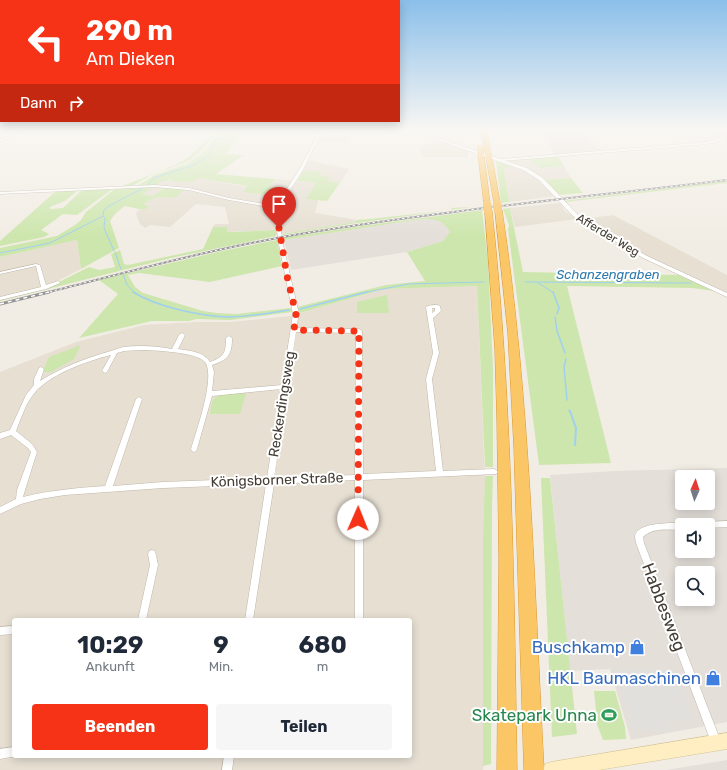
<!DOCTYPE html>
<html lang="de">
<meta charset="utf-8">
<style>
body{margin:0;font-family:Rubik,sans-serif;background:#f6f6f7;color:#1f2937;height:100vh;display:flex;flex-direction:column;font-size:15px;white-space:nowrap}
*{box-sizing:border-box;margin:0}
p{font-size:13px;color:#747a83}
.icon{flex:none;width:22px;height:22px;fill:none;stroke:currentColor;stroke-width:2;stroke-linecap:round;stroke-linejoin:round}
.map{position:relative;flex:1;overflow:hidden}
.details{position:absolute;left:12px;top:618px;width:400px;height:140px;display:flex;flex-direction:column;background:#fff;border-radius:4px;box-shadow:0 2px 10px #0003}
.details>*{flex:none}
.hud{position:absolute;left:0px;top:0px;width:400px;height:122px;box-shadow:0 2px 10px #0003;background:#f63316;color:#fff;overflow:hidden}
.needle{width:26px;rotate:3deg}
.fabs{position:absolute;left:675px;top:470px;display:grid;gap:8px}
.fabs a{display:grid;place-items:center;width:40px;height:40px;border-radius:4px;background:#fff;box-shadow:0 2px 10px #0003;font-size:20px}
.pin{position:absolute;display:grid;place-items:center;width:34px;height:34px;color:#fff;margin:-41px -17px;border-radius:50% 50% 50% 0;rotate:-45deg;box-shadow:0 0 4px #0007}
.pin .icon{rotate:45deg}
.me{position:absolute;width:44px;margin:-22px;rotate:1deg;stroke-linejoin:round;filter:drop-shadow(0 0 3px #0008)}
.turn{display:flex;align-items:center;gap:14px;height:84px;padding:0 20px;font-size:18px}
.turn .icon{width:52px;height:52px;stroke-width:2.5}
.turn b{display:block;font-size:28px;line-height:34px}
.then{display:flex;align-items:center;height:38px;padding:0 20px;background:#0003;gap:8px;font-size:15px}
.eta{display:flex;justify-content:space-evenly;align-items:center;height:68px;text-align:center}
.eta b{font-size:24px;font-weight:700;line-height:28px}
.button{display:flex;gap:8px;margin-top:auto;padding:8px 20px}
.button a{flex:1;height:46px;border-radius:4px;background:#f63316;color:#fff;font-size:16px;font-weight:700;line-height:46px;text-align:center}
.button a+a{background:#f6f6f7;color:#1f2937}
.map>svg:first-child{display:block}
.residential{fill:#e6dfd2;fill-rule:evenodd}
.industrial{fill:#e4dfd9;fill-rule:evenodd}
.green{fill:#cde6ad}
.parking{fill:#e2e0dc}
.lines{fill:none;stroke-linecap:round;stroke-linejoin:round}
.stream-far2{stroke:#a0d0ee;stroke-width:1}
.stream-far1{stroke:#a0d0ee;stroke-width:1.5}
.stream{stroke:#a0d0ee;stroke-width:2}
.minor-casing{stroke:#c0b8aa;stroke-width:1}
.tertiary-casing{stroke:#c0b8aa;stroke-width:1}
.secondary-casing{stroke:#d4c296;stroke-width:1}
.motorway-casing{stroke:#da9a35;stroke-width:1}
.minor{fill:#fff;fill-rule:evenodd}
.tertiary{fill:#fff;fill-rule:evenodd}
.secondary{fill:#feeec2;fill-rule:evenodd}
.motorway{fill:#fbc665;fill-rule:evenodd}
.rail-far1-casing{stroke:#949494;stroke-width:2}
.rail-casing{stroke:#949494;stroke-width:3}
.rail-far1{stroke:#fff;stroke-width:1;stroke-dasharray:2.5;stroke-linecap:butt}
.rail{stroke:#fff;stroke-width:1.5;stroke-dasharray:4;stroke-linecap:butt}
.motorway-bridge-far1-casing{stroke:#da9a35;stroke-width:6;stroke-linecap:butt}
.motorway-bridge-casing{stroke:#da9a35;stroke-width:8;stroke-linecap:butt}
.motorway-bridge-far1{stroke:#fbc665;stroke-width:6}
.motorway-bridge{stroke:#fbc665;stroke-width:8}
.route{stroke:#f63316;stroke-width:7;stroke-dasharray:0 12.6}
.labels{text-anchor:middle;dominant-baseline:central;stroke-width:4;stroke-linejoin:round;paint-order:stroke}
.far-street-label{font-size:12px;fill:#433d34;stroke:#fff}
.far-water-label{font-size:13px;font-style:italic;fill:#2f7aad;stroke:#fff}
.street-label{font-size:14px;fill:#433d34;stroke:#fff}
.near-street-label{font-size:17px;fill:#433d34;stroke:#fff}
.near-shop-label{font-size:17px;fill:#366cbe;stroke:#fff;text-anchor:end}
.near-leisure-label{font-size:17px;fill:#27864d;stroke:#fff;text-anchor:end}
</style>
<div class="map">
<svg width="727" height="770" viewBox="0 0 727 770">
<rect width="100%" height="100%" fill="#f2ede4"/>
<g class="residential">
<path d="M687 129H727V142L707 132H694Z"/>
<path d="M351 134 350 143H318L322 135Z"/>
<path d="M444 143 468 150V157H422L419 145Z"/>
<path d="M525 158 541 168 564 166 571 178 544 180 546 186 554 196 509 202 504 167 518 165 506 160Z"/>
<path d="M308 160 349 169 340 183 327 181 320 176 322 172 303 171Z"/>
<path d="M198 178 247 187 244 192 275 187H269L275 179 316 183 307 199 318 200 315 213 357 220V222L276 235 275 230 227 232V227H213L215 224H229L225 207 196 204 170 227 150 225 145 228 140 224 136 214 138 210H144L149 205 144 204 149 200 162 197 175 198 164 188 153 196 142 194 160 182 170 179 192 182Z"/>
<path d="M560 203 565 211 577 219 515 227 510 208Z"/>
<path d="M613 215 727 275V293L656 261 584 219Z"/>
<path d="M77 240 81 269 49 285 0 298V257Z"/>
<path d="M477 286 485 479 483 538V770H0V372L76 342 144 325 197 322H231L290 316 384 289ZM14 620H410V756H14Z"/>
</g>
<g class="industrial">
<path d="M543 129H579L602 151 554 154Z"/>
<path d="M434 219 445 224 450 232 443 241 407 252 291 270 284 240 415 220Z"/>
<path d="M727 468V722L631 740 610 669 570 671 550 475 614 471ZM682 477H708V503H682ZM682 525H708V551H682ZM682 573H708V599H682Z"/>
<path d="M727 760V770H666Z"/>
</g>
<g class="green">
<path d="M216 129H219L218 132 200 152 187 162 153 174 134 185 120 187 178 164 190 156Z"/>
<path d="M222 129H245L226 154 244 155 216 174 275 179 269 187H276L270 195 243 192 247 186 198 178 192 182 171 181 172 179 160 182 155 186H137L155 175 187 164 193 160 203 153Z"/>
<path d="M558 156 564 166 541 168 525 158Z"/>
<path d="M501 160 514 166 504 168 509 202 501 203 496 161Z"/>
<path d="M303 171H322L320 176 330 177 328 181 340 183 327 201 306 199 316 183 297 181Z"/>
<path d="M571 178 583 193 557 195 544 180Z"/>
<path d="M727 181V183L565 202 563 201Z"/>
<path d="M153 187 142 194 153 196 164 188 184 190 175 198C164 197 153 196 144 204L149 206 144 210 125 206C119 210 114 214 110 221L119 248 81 269 77 240 0 257V248L57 236 75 225 81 220 86 212 116 188Z"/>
<path d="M110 188 111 190 77 215 63 214 41 230 49 234 44 237 0 246V241L56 191 76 190 77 191 65 201 50 207V209L63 208 81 191 86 190Z"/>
<path d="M472 207 357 223 283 235V234L356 222 357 220 370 219 452 210 451 208Z"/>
<path d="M510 208 523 272 679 275 714 291 692 288 567 286 611 463 539 465 508 229 509 225 503 209Z"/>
<path d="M482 210 488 262 493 368V467H485L477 286 384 289 300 313 297 307 386 285 425 281 407 252 443 241 450 232C441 217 431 219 415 220L284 240 283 238 362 226Z"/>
<path d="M213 227H227V232H233L276 230V236L171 258 0 301V300L51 286 89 267 99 270 115 267 111 254 120 250 124 264 128 265 203 249Z"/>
<path d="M277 240 282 266 210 282 139 273 128 275 135 287 143 293 203 311 217 313 236 314 291 308 292 312 231 320 196 319 189 321H152L79 338 118 294 99 280 222 251Z"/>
<path d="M387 295 389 313H357V302Z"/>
<path d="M81 345 74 359 51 372H42L49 357Z"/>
<path d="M246 393 240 414H210C211 410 211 402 214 399 220 391 238 394 246 393Z"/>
<path d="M485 476H493L492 507 491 764 483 766V538Z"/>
<path d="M541 478H550L577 734 552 737Z"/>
<path d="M594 691H615L625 727 626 739 603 740 595 719 596 711Z"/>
</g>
<path class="parking" d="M614 669 675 671 694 721 668 720 671 730 632 729Z"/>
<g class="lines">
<g class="stream-far2">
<path d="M147 186 154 178 194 165 212 153V147L216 139 230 135 237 129"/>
<path d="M103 216 105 218 104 228 114 251"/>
<path d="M115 252 121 269"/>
<path d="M0 253 50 243 103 216 104 210 109 206 145 187"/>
<path d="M123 274 127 285 135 293"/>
<path d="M525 282 691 283"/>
<path d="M538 283 554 293"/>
<path d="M363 293 408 284 484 282"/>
</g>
<g class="stream-far1">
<path d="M133 292C157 307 200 316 228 317 248 317 269 313 289 310"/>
<path d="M553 292 559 308 557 314"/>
<path d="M300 309 367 292"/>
<path d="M555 317 557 331 565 353"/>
<path d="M566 359 564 367 567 400"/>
<path d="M569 410 570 412"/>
</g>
<path class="stream" d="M570 411 576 428 575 445"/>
<g class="minor-casing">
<g id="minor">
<path d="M26 129H29L0 142V140Z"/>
<path d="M321 129H323L303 170 279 207 282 240 299 314 296 328 359 329 362 331 363 474 436 471 426 379 433 353 426 307C429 305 437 304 440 306L441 311 433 318 439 353 432 379 443 471 494 469 496 470 498 472 496 474 363 480V620H355V480L274 484 253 620H245L266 484 163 488 65 495 40 499 21 504 0 514V507L16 499 17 490 31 452 28 448 11 435 0 439V433L10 430 26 395 34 385V379L39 368 41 367 44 369 40 381C62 367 86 358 111 351 115 350 119 348 123 347 139 345 156 346 172 349L179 335 182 333 185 335 178 349C189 351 203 351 210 362 224 357 226 353 226 338L229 336 232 338C232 355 228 360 212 365L214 372 212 391 282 385 293 314 278 240 275 208 229 200 189 190 155 187 0 194V192L155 185 189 188 229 198 276 206 299 170ZM432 308H435V311L432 313ZM296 332 356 333 355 475 274 478ZM139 350C153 350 197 352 205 362 216 376 196 432 191 449L192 451 194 452 196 451 197 449 212 396 281 389 267 478 163 482 113 486 142 399 139 397 136 399 105 486C78 488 51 490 23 497L25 490 37 452 32 444 16 431C20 421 26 403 33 395 47 375 87 361 111 355L102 371 105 373 107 372 117 353 124 351Z"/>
<path d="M716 129H718L723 132 721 133Z"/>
<path d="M727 134V136L714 143 697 145 502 161 500 160 502 159 697 143 712 141Z"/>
<path d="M36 264 40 265 46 285 58 281 60 282V283L46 289 0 300V297L41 287 36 266 0 274V272Z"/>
<path d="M727 521V527L708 528V525H704L705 523 708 522Z"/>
<path d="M677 523 685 525H682V530C669 530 653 527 643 537L644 543 721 742 720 746 716 747 712 746 711 742 636 543C636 541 635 539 635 536 637 523 667 523 677 523Z"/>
<path d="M152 550 155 551 158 565 146 620H138L150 565 148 554 149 551Z"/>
<path d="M14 626V634L0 635V627Z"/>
<path d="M14 747V756H17L0 759V749Z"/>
<path d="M224 756H234L232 770H222Z"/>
</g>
</g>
<g class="tertiary-casing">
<path id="tertiary" d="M407 129H412L527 168 543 178 579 216 647 256 727 293V297L643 258 575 218 539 180 523 170Z"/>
</g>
<g class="secondary-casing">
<path id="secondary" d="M727 733V749L599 770H543L545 764 551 762Z"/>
</g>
<g class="motorway-casing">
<g id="motorway">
<path d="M482 129H487L490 152 485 151Z"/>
<path d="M481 153 484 155 490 204 487 206 484 204 478 155Z"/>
<path d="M489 155 492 157 500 203 497 205 494 203 486 157Z"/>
<path d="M495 208H498L502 210C530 395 534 584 544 770H524L514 448 508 334Z"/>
<path d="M485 209H491L492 211C512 397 514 583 517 770H497L499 560 497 420 495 350Z"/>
</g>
</g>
<use href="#minor" class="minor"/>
<use href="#tertiary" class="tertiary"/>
<use href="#secondary" class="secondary"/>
<use href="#motorway" class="motorway"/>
<g class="rail-far1-casing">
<path id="rail-far1" d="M45 293C132 271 218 247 306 233 446 210 587 197 727 180"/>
</g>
<g class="rail-casing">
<path id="rail" d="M0 304 49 292"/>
</g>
<use href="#rail-far1" class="rail-far1"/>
<use href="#rail" class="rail"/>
<g class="motorway-bridge-far1-casing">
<g id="motorway-bridge-far1">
<path d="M480 148 481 155"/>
<path d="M488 151 489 157"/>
</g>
</g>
<g class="motorway-bridge-casing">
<g id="motorway-bridge">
<path d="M497 203 498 210"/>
<path d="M487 204 488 211"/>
</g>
</g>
<use href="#motorway-bridge-far1" class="motorway-bridge-far1"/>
<use href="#motorway-bridge" class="motorway-bridge"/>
</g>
<linearGradient id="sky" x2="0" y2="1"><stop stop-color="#8bbfea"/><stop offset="0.55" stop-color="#f9f7f3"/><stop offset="1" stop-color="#f9f7f3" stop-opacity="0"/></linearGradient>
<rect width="727" height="236" fill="url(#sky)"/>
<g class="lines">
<path class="route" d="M279 228 287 276 296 314 294 330 359 331 358 519"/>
</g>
<defs>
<g id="shop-bare" transform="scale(1.2)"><path d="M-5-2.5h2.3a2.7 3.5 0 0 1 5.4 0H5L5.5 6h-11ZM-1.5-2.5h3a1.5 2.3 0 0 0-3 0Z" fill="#3f7fe0" stroke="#fff" stroke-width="2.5" paint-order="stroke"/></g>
<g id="stadium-bare" transform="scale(1.2)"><path d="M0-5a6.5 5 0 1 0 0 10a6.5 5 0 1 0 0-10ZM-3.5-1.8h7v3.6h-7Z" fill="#2e9e5b" stroke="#fff" stroke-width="2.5" paint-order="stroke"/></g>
</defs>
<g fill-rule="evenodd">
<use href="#shop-bare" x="637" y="647"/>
<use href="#shop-bare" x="713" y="678"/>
<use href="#stadium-bare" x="609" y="715"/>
</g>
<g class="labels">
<g class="far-street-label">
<text transform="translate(608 235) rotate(31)">Afferder Weg</text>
</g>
<g class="far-water-label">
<text x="608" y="274">Schanzengraben</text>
</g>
<g class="street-label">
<text transform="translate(282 404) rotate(-81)">Reckerdingsweg</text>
<text transform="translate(277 480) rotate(-2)">Königsborner Straße</text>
</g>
<g class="near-street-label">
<text transform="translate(664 607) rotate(69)">Habbesweg</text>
</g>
<g class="near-shop-label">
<text x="625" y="647">Buschkamp</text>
<text x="701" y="678">HKL Baumaschinen</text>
</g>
<g class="near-leisure-label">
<text x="597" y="715">Skatepark Unna</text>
</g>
</g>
</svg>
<div class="fabs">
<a><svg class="needle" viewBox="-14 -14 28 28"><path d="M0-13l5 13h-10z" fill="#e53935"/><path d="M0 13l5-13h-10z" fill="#747a83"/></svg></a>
<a><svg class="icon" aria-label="sound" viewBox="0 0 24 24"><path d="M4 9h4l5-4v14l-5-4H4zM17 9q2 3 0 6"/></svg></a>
<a><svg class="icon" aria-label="search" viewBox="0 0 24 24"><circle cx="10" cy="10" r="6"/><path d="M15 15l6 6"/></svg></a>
</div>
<div class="pin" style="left:279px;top:228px;background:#d93025"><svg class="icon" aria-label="arrive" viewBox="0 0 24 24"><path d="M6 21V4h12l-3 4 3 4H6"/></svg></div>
<svg class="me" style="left:358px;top:519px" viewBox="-20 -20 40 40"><circle r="19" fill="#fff"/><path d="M0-13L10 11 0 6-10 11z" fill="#f63316"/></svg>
<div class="hud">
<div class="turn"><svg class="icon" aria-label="left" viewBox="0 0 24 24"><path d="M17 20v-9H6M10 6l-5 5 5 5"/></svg><div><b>290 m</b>Am Dieken</div></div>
<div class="then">Dann<svg class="icon" aria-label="right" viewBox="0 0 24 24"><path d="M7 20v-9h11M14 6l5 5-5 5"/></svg></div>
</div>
<section class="details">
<div class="eta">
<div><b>10:29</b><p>Ankunft</p></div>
<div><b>9</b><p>Min.</p></div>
<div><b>680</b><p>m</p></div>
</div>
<div class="button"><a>Beenden</a><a>Teilen</a></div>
</section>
</div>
